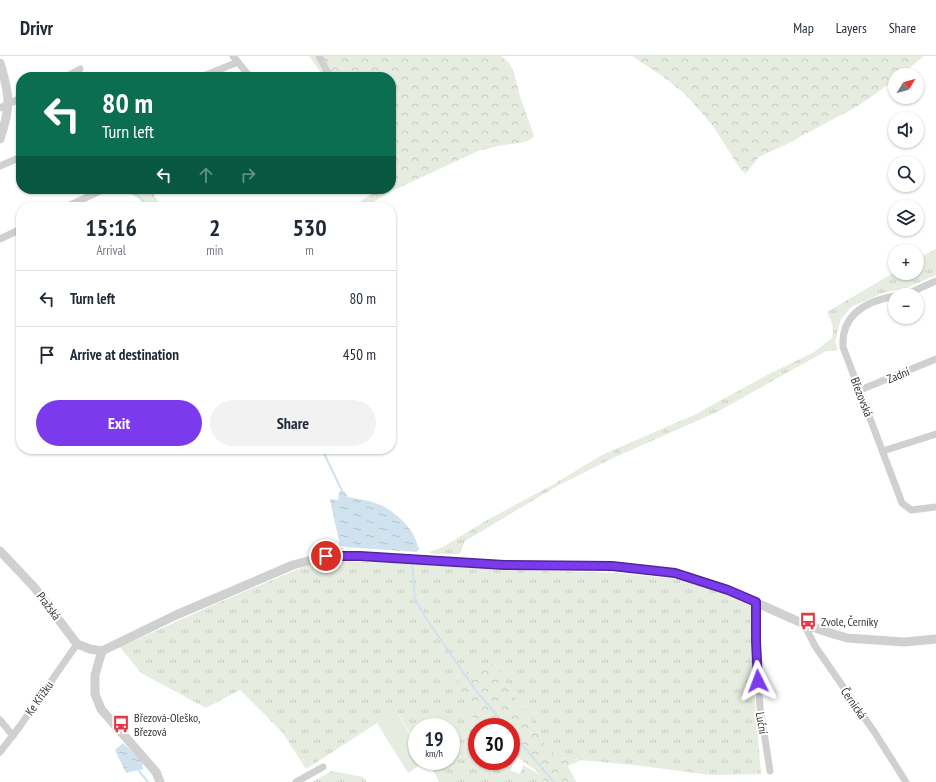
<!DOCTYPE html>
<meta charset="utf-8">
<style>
body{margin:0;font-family:"PT Sans Narrow",sans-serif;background:#f2f2f3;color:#1f2937;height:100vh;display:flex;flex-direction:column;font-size:15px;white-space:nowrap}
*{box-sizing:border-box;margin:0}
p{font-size:13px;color:#747a83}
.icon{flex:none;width:22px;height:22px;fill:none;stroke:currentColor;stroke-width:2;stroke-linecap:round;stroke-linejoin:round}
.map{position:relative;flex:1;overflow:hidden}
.drawer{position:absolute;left:16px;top:146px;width:380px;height:252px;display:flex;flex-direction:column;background:#fff;border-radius:16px;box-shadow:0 1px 3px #0004}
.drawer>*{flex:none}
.top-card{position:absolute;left:16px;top:16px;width:380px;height:122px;border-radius:16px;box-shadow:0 1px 3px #0004;background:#0b6e4f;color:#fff;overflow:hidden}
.needle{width:26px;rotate:53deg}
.buttons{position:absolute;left:888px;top:12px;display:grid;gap:8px}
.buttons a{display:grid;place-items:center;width:36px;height:36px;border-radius:50%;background:#fff;box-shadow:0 1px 3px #0004;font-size:20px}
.speed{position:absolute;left:408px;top:662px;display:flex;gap:8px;font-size:20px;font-weight:700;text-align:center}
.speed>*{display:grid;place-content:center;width:52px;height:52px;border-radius:50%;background:#fff;box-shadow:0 1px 3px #0004;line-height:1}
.speed small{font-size:10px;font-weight:400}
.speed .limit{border:6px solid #d22;background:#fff;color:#111}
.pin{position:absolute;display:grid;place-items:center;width:34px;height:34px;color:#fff;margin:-17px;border:2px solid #fff;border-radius:50%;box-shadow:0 1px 4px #0007}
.me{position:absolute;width:44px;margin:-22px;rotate:357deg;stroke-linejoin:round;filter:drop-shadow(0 0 3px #0008)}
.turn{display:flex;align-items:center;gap:14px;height:84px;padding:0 20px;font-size:18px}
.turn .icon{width:52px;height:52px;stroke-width:2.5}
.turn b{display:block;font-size:28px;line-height:34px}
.lanes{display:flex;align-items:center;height:38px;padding:0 20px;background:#0003;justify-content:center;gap:20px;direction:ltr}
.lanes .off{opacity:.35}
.eta{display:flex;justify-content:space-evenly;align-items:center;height:68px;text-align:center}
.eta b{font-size:24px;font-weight:800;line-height:28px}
.action{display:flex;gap:8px;margin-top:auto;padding:8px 20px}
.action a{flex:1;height:46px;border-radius:24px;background:#7c3aed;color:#fff;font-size:16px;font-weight:800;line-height:46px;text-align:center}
.action a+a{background:#f2f2f3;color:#1f2937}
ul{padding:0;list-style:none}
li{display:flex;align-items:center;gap:12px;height:56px;padding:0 20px;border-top:1px solid #e0e1e3}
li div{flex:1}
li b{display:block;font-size:15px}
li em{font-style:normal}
header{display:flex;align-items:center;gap:24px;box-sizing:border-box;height:56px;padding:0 20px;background:#fff;border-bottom:1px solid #e0e1e3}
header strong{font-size:19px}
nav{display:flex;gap:22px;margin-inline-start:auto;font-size:14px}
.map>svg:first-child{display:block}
.grass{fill:url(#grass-tufts)}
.forest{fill:url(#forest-crowns)}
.pitch{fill:#e6ecdf}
.water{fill:url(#water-ripples)}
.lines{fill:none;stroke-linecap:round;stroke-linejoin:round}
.stream{stroke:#cfe2ee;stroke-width:2}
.minor{stroke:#d0d0d0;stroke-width:7}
.tertiary{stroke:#d0d0d0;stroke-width:9}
.route-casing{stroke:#51269a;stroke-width:10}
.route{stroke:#7c3aed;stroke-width:7}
.labels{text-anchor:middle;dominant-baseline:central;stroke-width:4;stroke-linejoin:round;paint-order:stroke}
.street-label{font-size:12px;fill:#333;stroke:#fff}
.poi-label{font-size:12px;fill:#333;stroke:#fff;text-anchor:start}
</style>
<header>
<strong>Drivr</strong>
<nav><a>Map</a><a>Layers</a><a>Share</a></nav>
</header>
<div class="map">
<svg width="936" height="726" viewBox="0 0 936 726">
<defs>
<pattern id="grass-tufts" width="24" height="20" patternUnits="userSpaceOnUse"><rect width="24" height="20" fill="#e6ecdf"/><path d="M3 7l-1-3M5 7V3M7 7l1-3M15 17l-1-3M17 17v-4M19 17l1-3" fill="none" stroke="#c6cbc0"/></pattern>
<pattern id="forest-crowns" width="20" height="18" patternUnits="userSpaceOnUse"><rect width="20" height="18" fill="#e6ecdf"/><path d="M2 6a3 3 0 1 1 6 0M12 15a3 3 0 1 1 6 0" fill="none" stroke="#c6cbc0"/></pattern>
<pattern id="water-ripples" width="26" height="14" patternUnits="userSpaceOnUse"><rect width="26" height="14" fill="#cfe2ee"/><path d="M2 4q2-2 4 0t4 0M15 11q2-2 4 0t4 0" fill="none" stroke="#b2c2cd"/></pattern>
</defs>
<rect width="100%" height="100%" fill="#fff"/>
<g class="grass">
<path d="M936 193V219L906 232 883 237 851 251 841 263 835 286 838 294 826 295 717 356 611 403 559 429 465 485 460 498H431L429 496 443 491 487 464 554 428 602 399 694 359 767 319 814 296 832 282 833 275 832 267 827 256 895 216V217H917V203Z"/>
<path d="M326 505 398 507 520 514 619 517 678 523 720 536 754 549 753 621 761 718 711 719 634 709 559 702 545 689 494 607 460 618 457 621 460 634 479 671H477V705H511V700L513 706 511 715 520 718 523 709 539 718 544 726H440L427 705H451V671H417V687L396 655 306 713 282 676 240 634 206 652 141 617 120 591 220 546 308 509Z"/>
<path d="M332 715 363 721 367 726H312Z"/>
</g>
<g class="forest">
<path d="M309 0H501L510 8 514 17 520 40 534 80 530 84 524 86 498 90 478 95 392 135C380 142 367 151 353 151L377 133H391V122L396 118 391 111V21H324Z"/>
<path d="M632 0H924L901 19H895V24L858 50 785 89 759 101 745 118 739 111 713 70 686 39 665 22Z"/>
<path d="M128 133H150L162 151H146C139 142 134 138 124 136Z"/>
<path d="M494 607 545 689 559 702 581 704 568 710 576 726H544L537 715 511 697V671H479L477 669 459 634C457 628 456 623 460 618Z"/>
</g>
<path class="pitch" d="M396 655 417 690V705H426L408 717 377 667Z"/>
<g class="water">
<path d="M344 435 348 441C358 443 368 444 378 448 391 453 406 466 413 478 416 483 417 488 419 493L417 496 345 491 340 489 332 454 330 443 338 444 339 436Z"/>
<path d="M123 687 142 705 143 713 126 717 115 694Z"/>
</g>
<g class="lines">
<g class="stream">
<path d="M122 133C134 136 141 140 148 151"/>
<path d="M322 393 343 437"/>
<path d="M412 505 415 543 425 561 477 636 507 671"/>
<path d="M511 676 554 726"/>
<path d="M139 715 148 726"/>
</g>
<g class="minor">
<path d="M233 0 250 21"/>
<path d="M319 0 330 21"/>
<path d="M65 21 80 13"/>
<path d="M201 21 238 6"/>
<path d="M0 52 21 42"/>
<path d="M0 110 21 101"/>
<path d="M66 151 100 135 108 133"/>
<path d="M0 183 21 173"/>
<path d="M903 239 907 238 936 225"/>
<path d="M895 240C867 245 841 258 843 291L902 447 911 454 936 451"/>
<path d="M860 334 936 303"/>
<path d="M883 395 936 378"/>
<path d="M756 546V585L760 651 770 715"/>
<path d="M804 568 815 590 875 677 906 726"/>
<path d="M0 664 13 680"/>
<path d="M0 696 20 670 77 588"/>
<path d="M296 726 323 711"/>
</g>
<g class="tertiary">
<path d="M0 7C10 39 11 51 0 83"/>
<path d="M0 495 34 531 77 588 90 593 102 595"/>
<path d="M102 595 176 559 293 509 326 500H360L504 509 612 510 675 517 728 534 804 568 827 576 847 582 904 586 936 583"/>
<path d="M102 595 95 619V638L101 653 156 716 160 726"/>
</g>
</g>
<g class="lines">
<g class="route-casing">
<path id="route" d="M326 500H360L504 509 612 510 675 517 728 534 756 546V585L758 625"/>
</g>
<use href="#route" class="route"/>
</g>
<defs>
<g id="bus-bare" transform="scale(1.38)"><path d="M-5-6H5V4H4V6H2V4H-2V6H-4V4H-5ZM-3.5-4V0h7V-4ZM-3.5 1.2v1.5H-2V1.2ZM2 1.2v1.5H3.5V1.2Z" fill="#e63946" stroke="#fff" stroke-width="2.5" paint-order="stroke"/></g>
</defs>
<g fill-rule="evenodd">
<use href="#bus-bare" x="808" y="565"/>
<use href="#bus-bare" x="121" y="668"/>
</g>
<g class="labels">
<g class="street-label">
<text transform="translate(898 319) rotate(-22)">Zadní</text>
<text transform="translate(862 341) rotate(69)">Březovská</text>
<text transform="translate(49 550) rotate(53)">Pražská</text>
<text transform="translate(39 642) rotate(-55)">Ke Křížku</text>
<text transform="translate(854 647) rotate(55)">Černická</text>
<text transform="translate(762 667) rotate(81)">Luční</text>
</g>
<g class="poi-label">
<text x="821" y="565">Zvole, Černíky</text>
<text x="134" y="661">Březová-Oleško,<tspan x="134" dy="14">Březová</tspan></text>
</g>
</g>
</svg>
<div class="buttons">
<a><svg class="needle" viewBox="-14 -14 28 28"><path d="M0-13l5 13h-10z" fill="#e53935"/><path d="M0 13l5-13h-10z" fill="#747a83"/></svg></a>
<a><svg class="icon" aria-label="sound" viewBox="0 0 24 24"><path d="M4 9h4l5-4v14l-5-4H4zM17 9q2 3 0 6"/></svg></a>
<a><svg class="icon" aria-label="search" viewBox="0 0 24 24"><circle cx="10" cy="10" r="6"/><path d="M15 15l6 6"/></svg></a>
<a><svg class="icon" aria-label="layers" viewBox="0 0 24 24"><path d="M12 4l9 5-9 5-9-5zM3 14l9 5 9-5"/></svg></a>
<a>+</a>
<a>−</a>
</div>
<div class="speed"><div>19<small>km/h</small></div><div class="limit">30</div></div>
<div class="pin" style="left:326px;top:500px;background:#d93025"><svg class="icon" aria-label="arrive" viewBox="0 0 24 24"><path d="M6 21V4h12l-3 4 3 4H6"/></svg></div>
<svg class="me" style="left:758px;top:625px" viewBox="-20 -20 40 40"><path d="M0-17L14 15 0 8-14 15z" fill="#7c3aed" stroke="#fff" stroke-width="4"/></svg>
<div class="top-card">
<div class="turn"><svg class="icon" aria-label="left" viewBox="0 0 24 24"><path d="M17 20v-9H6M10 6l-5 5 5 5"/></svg><div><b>80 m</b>Turn left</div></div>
<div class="lanes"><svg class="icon" aria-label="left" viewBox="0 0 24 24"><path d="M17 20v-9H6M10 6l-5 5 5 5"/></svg><svg class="icon off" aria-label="ahead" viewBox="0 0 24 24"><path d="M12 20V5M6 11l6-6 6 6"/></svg><svg class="icon off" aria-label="right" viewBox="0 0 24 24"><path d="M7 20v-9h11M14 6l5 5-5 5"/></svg></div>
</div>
<section class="drawer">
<div class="eta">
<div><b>15:16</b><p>Arrival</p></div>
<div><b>2</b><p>min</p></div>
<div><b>530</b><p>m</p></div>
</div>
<ul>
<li><svg class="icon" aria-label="left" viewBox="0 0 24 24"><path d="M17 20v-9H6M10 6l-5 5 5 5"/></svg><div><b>Turn left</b></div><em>80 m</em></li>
<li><svg class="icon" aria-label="arrive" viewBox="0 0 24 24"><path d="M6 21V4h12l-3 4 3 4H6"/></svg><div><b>Arrive at destination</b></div><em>450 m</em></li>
</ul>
<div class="action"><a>Exit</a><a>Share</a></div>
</section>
</div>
